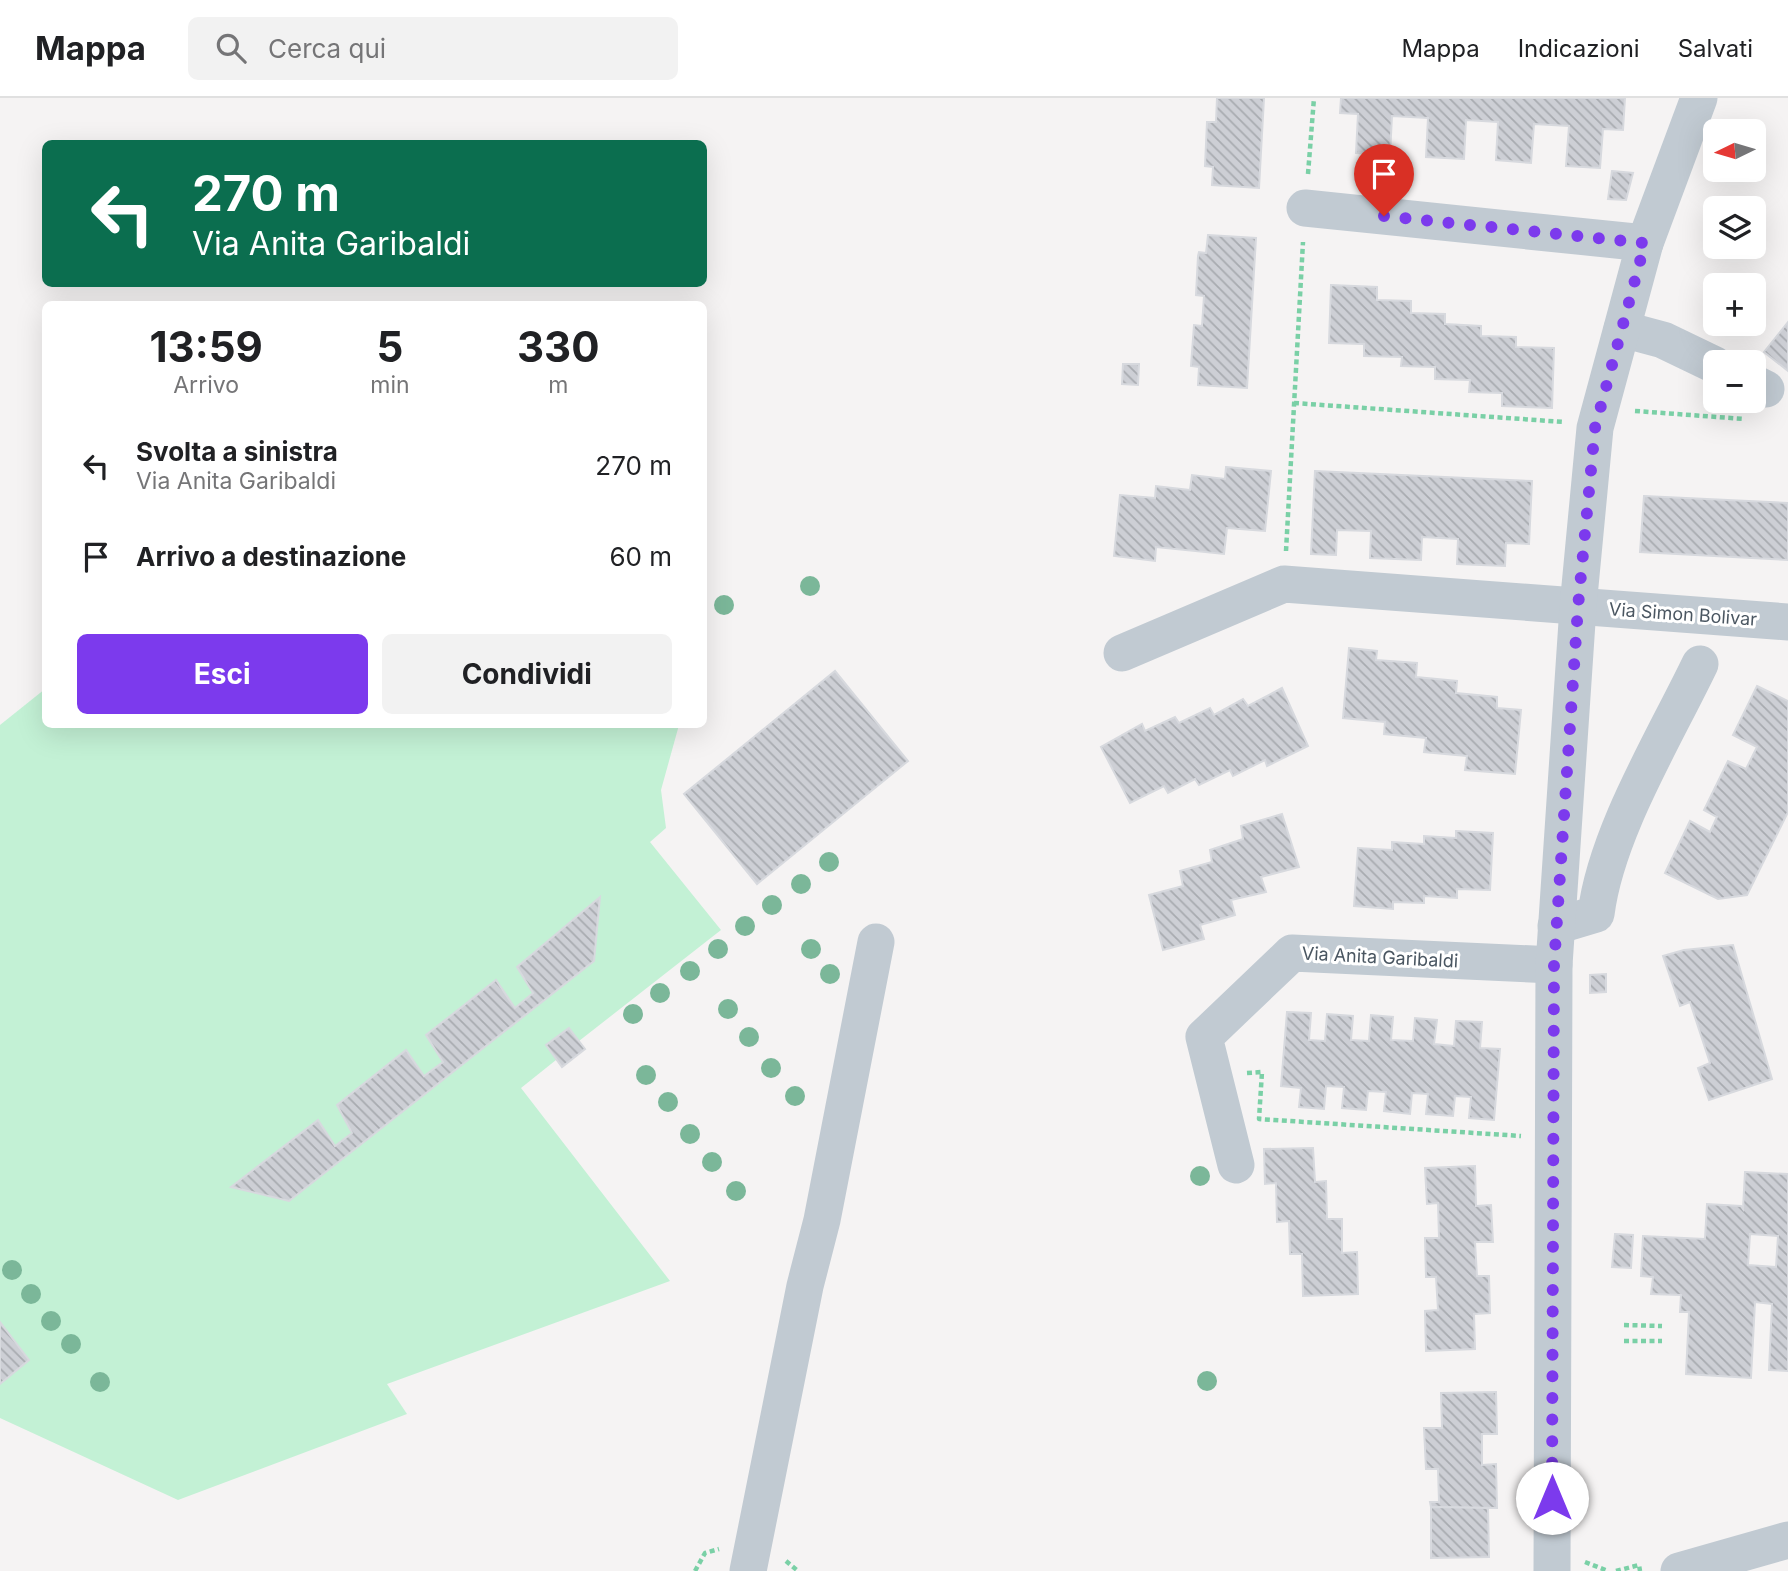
<!DOCTYPE html>
<html lang="it">
<meta charset="utf-8">
<style>
body{margin:0;font-family:Inter,sans-serif;background:#f2f2f2;color:#202124;height:100vh;display:flex;flex-direction:column;font-size:26px;white-space:nowrap}
*{box-sizing:border-box;margin:0}
p{font-size:23px;color:#757577}
.icon{flex:none;width:38px;height:38px;fill:none;stroke:currentColor;stroke-width:2;stroke-linecap:round;stroke-linejoin:round}
.map{position:relative;flex:1;overflow:hidden}
.details{position:absolute;left:42px;top:203px;width:665px;height:427px;display:flex;flex-direction:column;background:#fff;border-radius:10px;box-shadow:0 7px 28px #0002}
.details>*{flex:none}
.top-card{position:absolute;left:42px;top:42px;width:665px;height:147px;border-radius:10px;box-shadow:0 7px 28px #0002;background:#0b6e4f;color:#fff;overflow:hidden}
.needle{width:46px;rotate:265deg}
.fabs{position:absolute;left:1703px;top:21px;display:grid;gap:14px}
.fabs a{display:grid;place-items:center;width:63px;height:63px;border-radius:10px;background:#fff;box-shadow:0 7px 28px #0002;font-size:35px}
.pin{position:absolute;display:grid;place-items:center;width:60px;height:60px;color:#fff;margin:-72px -30px;border-radius:50% 50% 50% 0;rotate:-45deg;box-shadow:0 0 7px #0007}
.pin .icon{rotate:45deg}
.me{position:absolute;width:77px;margin:-38px;rotate:0deg;stroke-linejoin:round;filter:drop-shadow(0 0 5px #0008)}
.turn{display:flex;align-items:center;gap:24px;height:147px;padding:0 35px;font-size:32px}
.turn .icon{width:91px;height:91px;stroke-width:2.5}
.turn b{display:block;font-size:49px;line-height:60px}
.eta{display:flex;justify-content:space-evenly;align-items:center;height:119px;text-align:center}
.eta b{font-size:42px;font-weight:700;line-height:49px}
.primary-button{display:flex;gap:14px;margin-top:auto;padding:14px 35px}
.primary-button a{flex:1;height:80px;border-radius:10px;background:#7c3aed;color:#fff;font-size:28px;font-weight:700;line-height:80px;text-align:center}
.primary-button a+a{background:#f2f2f2;color:#202124}
ul{padding:0;list-style:none}
li{display:flex;align-items:center;gap:21px;height:91px;padding:0 35px}
li div{flex:1}
li b{display:block;font-size:26px}
li em{font-style:normal}
header{display:flex;align-items:center;gap:42px;box-sizing:border-box;height:98px;padding:0 35px;background:#fff;border-bottom:2px solid #e0e0e0}
header strong{font-size:33px}
nav{display:flex;gap:38px;margin-inline-start:auto;font-size:24px}
.search{width:490px;height:63px;background:#f2f2f2;display:flex;align-items:center;gap:18px;box-sizing:border-box;padding:0 24px;border-radius:10px;color:#757577;font-size:26px}
.map>svg:first-child{display:block}
.green{fill:#c3f1d5}
.building{fill:url(#building-back-hatch);stroke:#d7d9de;stroke-width:2;fill-rule:evenodd}
.lines{fill:none;stroke-linecap:round;stroke-linejoin:round}
.path{stroke:#7ad0a6;stroke-width:4.5;stroke-dasharray:5 3.5;stroke-linecap:butt}
.minor{stroke:#c1cad2;stroke-width:37}
.tree{fill:#7bb799}
.route{stroke:#7c3aed;stroke-width:12;stroke-dasharray:0 21.6}
.labels{text-anchor:middle;dominant-baseline:central;stroke-width:6;stroke-linejoin:round;paint-order:stroke}
.street-label{font-size:18px;fill:#4a5661;stroke:#fff}
</style>
<header>
<strong>Mappa</strong>
<div class="search"><svg class="icon" aria-label="search" viewBox="0 0 24 24"><circle cx="10" cy="10" r="6"/><path d="M15 15l6 6"/></svg>Cerca qui</div>
<nav><a>Mappa</a><a>Indicazioni</a><a>Salvati</a></nav>
</header>
<div class="map">
<svg width="1788" height="1473" viewBox="0 0 1788 1473">
<defs>
<pattern id="building-back-hatch" width="6" height="6" patternUnits="userSpaceOnUse" patternTransform="scale(1.75)"><rect width="6" height="6" fill="#cdcfd5"/><path d="M-1 5l2 2M0 0l6 6M5-1l2 2" fill="none" stroke="#a8abb0"/></pattern>
</defs>
<rect width="100%" height="100%" fill="#f5f3f3"/>
<path class="green" d="M45 591 46 626 679 627 661 692 666 730 650 744 721 832 579 943 585 951 562 969 556 962 521 990 670 1183 387 1286 407 1316 178 1402 0 1320V627Z"/>
<g class="building">
<path d="M1217 0H1264L1259 90 1212 87 1213 69 1205 68 1207 24H1216Z"/>
<path d="M1341 0H1625L1623 32 1603 31 1600 70 1566 68 1569 28 1534 26 1531 65 1496 62 1498 24 1466 22 1464 61 1426 59 1428 20 1392 18 1390 57 1356 55 1358 16 1340 15Z"/>
<path d="M1612 73 1633 75 1626 102 1608 101Z"/>
<path d="M1208 137 1256 140 1247 290 1198 287 1199 269 1191 268 1194 227 1202 228 1204 198 1196 197 1198 158 1199 154 1206 155Z"/>
<path d="M1331 187 1377 189V202L1411 203V215L1445 216V226L1481 228V238L1516 239V249L1554 250 1552 310 1502 308V295L1469 294 1470 282 1435 281V269L1401 268 1402 259 1364 258V246L1329 245Z"/>
<path d="M1788 224V273L1764 254Z"/>
<path d="M1123 266H1139L1138 287 1122 286Z"/>
<path d="M1226 369 1271 373 1265 433 1227 430 1224 456 1156 449 1155 463 1114 458 1120 397 1155 400 1156 388 1190 392 1192 377 1225 381Z"/>
<path d="M1315 373 1532 383 1529 446 1506 445 1505 468 1457 466 1458 441 1422 439 1421 462 1370 460 1371 433 1337 432 1336 457 1311 456Z"/>
<path d="M1644 398 1788 405V462L1640 454Z"/>
<path d="M1349 550 1377 553 1376 562 1417 565 1416 579 1457 583 1456 595 1497 599V610L1521 612 1515 676 1465 672 1467 658 1424 654 1426 640 1384 636 1385 624 1343 620Z"/>
<path d="M835 573 908 663 757 786 684 696Z"/>
<path d="M1757 588 1788 603V714L1747 797 1718 801 1665 775 1690 723 1710 734 1717 719 1704 712 1728 663 1746 671 1757 649 1733 637Z"/>
<path d="M1282 590 1308 648 1267 668 1265 662 1233 678 1230 672 1199 687 1195 681 1168 695 1164 688 1130 705 1101 649 1142 626 1145 633 1175 619 1179 625 1210 610 1214 617 1243 601 1248 608Z"/>
<path d="M1282 716 1299 769 1261 779 1266 794 1231 802 1235 817 1200 827 1204 841 1163 852 1149 797 1183 788 1180 773 1212 764 1210 752 1243 741 1241 728Z"/>
<path d="M1456 733 1493 735 1490 792 1457 791V800L1424 798V805L1393 804V811L1354 808 1358 750 1392 752V744L1424 746V738L1456 740Z"/>
<path d="M600 799 594 863 289 1103 231 1089 318 1022 335 1048 352 1035 337 1007 406 952 424 978 443 964 426 937 496 882 515 910 533 895 517 869Z"/>
<path d="M1733 847 1772 981 1709 1002 1698 970 1710 965 1690 904 1680 908 1663 858 1684 852Z"/>
<path d="M1606 876V894L1590 895V877Z"/>
<path d="M1287 914 1311 915 1309 942 1325 943 1327 916 1353 918 1351 942 1369 943 1371 917 1393 919 1391 942 1413 943 1415 920 1437 922 1434 946 1454 948 1456 923 1482 924 1480 950 1500 951 1494 1022 1469 1020 1471 999 1455 998 1453 1018 1426 1016 1428 996 1412 995 1410 1016 1384 1013 1386 994 1368 993 1366 1012 1342 1010 1344 989 1326 988 1324 1011 1299 1009 1301 990 1281 988Z"/>
<path d="M569 930 585 951 562 969 546 947Z"/>
<path d="M1313 1050 1315 1084 1326 1083 1327 1121H1342V1155L1357 1154 1358 1196 1303 1198 1302 1156H1290L1289 1123 1277 1124 1276 1085 1265 1086 1264 1051Z"/>
<path d="M1475 1068 1476 1108 1491 1107 1493 1144H1475L1477 1178H1489L1490 1215 1474 1216 1475 1251 1426 1253 1425 1213 1438 1212 1436 1179H1426L1425 1140H1439L1438 1105 1427 1106 1425 1070Z"/>
<path d="M1745 1074 1788 1076V1273L1769 1272 1772 1206 1755 1204 1751 1280 1686 1276 1689 1214H1680L1681 1197 1651 1196 1653 1179 1641 1178 1643 1138 1705 1141 1707 1106 1741 1108 1743 1111ZM1750 1136 1778 1138 1776 1169 1748 1167Z"/>
<path d="M1615 1136 1633 1137 1631 1170 1612 1169Z"/>
<path d="M0 1224 29 1262 0 1286Z"/>
<path d="M1496 1294 1497 1336H1482V1367L1496 1366 1497 1410 1431 1409 1430 1404H1439L1438 1371H1426L1424 1330H1442L1441 1295Z"/>
<path d="M1431 1409 1488 1410 1489 1459 1431 1460Z"/>
</g>
<g class="lines">
<g class="path">
<path d="M1308 76 1314 0"/>
<path d="M1294 305 1564 324"/>
<path d="M1635 313 1745 321"/>
<path d="M1286 453 1303 144"/>
<path d="M1247 975 1262 974 1259 1021 1521 1038"/>
<path d="M1624 1227 1662 1228"/>
<path d="M1624 1243H1662"/>
<path d="M786 1463 798 1473"/>
<path d="M1585 1464 1608 1473"/>
<path d="M695 1473 705 1455 719 1451"/>
<path d="M1616 1473 1639 1467 1640 1473"/>
</g>
<g class="minor">
<path d="M1305 110 1645 145"/>
<path d="M1622 231 1663 242 1715 267"/>
<path d="M1754 285 1766 291"/>
<path d="M1122 555 1284 486 1788 524"/>
<path d="M1556 828 1596 816C1606 735 1664 641 1700 566"/>
<path d="M1236 1067 1204 939 1292 855 1554 867"/>
<path d="M748 1473 805 1188 822 1122 876 844"/>
<path d="M1552 1473 1554 867 1578 509 1595 330 1645 145 1699 0"/>
<path d="M1679 1473 1788 1442"/>
</g>
</g>
<g class="tree">
<circle cx="810" cy="488" r="10"/>
<circle cx="724" cy="507" r="10"/>
<circle cx="829" cy="764" r="10"/>
<circle cx="801" cy="786" r="10"/>
<circle cx="772" cy="807" r="10"/>
<circle cx="745" cy="828" r="10"/>
<circle cx="718" cy="851" r="10"/>
<circle cx="811" cy="851" r="10"/>
<circle cx="690" cy="873" r="10"/>
<circle cx="830" cy="876" r="10"/>
<circle cx="660" cy="895" r="10"/>
<circle cx="728" cy="911" r="10"/>
<circle cx="633" cy="916" r="10"/>
<circle cx="749" cy="939" r="10"/>
<circle cx="771" cy="970" r="10"/>
<circle cx="646" cy="977" r="10"/>
<circle cx="795" cy="998" r="10"/>
<circle cx="668" cy="1004" r="10"/>
<circle cx="690" cy="1036" r="10"/>
<circle cx="712" cy="1064" r="10"/>
<circle cx="1200" cy="1078" r="10"/>
<circle cx="736" cy="1093" r="10"/>
<circle cx="12" cy="1172" r="10"/>
<circle cx="31" cy="1196" r="10"/>
<circle cx="51" cy="1223" r="10"/>
<circle cx="71" cy="1246" r="10"/>
<circle cx="1207" cy="1283" r="10"/>
<circle cx="100" cy="1284" r="10"/>
</g>
<g class="lines">
<path class="route" d="M1384 118 1645 145 1595 330 1578 509 1554 867 1552 1400"/>
</g>
<g class="labels">
<g class="street-label">
<text transform="translate(1683 516) rotate(4)">Via Simon Bolivar</text>
<text transform="translate(1380 859) rotate(3)">Via Anita Garibaldi</text>
</g>
</g>
</svg>
<div class="fabs">
<a><svg class="needle" viewBox="-14 -14 28 28"><path d="M0-13l5 13h-10z" fill="#e53935"/><path d="M0 13l5-13h-10z" fill="#757577"/></svg></a>
<a><svg class="icon" aria-label="layers" viewBox="0 0 24 24"><path d="M12 4l9 5-9 5-9-5zM3 14l9 5 9-5"/></svg></a>
<a>+</a>
<a>−</a>
</div>
<div class="pin" style="left:1384px;top:118px;background:#d93025"><svg class="icon" aria-label="arrive" viewBox="0 0 24 24"><path d="M6 21V4h12l-3 4 3 4H6"/></svg></div>
<svg class="me" style="left:1552px;top:1400px" viewBox="-20 -20 40 40"><circle r="19" fill="#fff"/><path d="M0-13L10 11 0 6-10 11z" fill="#7c3aed"/></svg>
<div class="top-card">
<div class="turn"><svg class="icon" aria-label="left" viewBox="0 0 24 24"><path d="M17 20v-9H6M10 6l-5 5 5 5"/></svg><div><b>270 m</b>Via Anita Garibaldi</div></div>
</div>
<section class="details">
<div class="eta">
<div><b>13:59</b><p>Arrivo</p></div>
<div><b>5</b><p>min</p></div>
<div><b>330</b><p>m</p></div>
</div>
<ul>
<li><svg class="icon" aria-label="left" viewBox="0 0 24 24"><path d="M17 20v-9H6M10 6l-5 5 5 5"/></svg><div><b>Svolta a sinistra</b><p>Via Anita Garibaldi</p></div><em>270 m</em></li>
<li><svg class="icon" aria-label="arrive" viewBox="0 0 24 24"><path d="M6 21V4h12l-3 4 3 4H6"/></svg><div><b>Arrivo a destinazione</b></div><em>60 m</em></li>
</ul>
<div class="primary-button"><a>Esci</a><a>Condividi</a></div>
</section>
</div>
